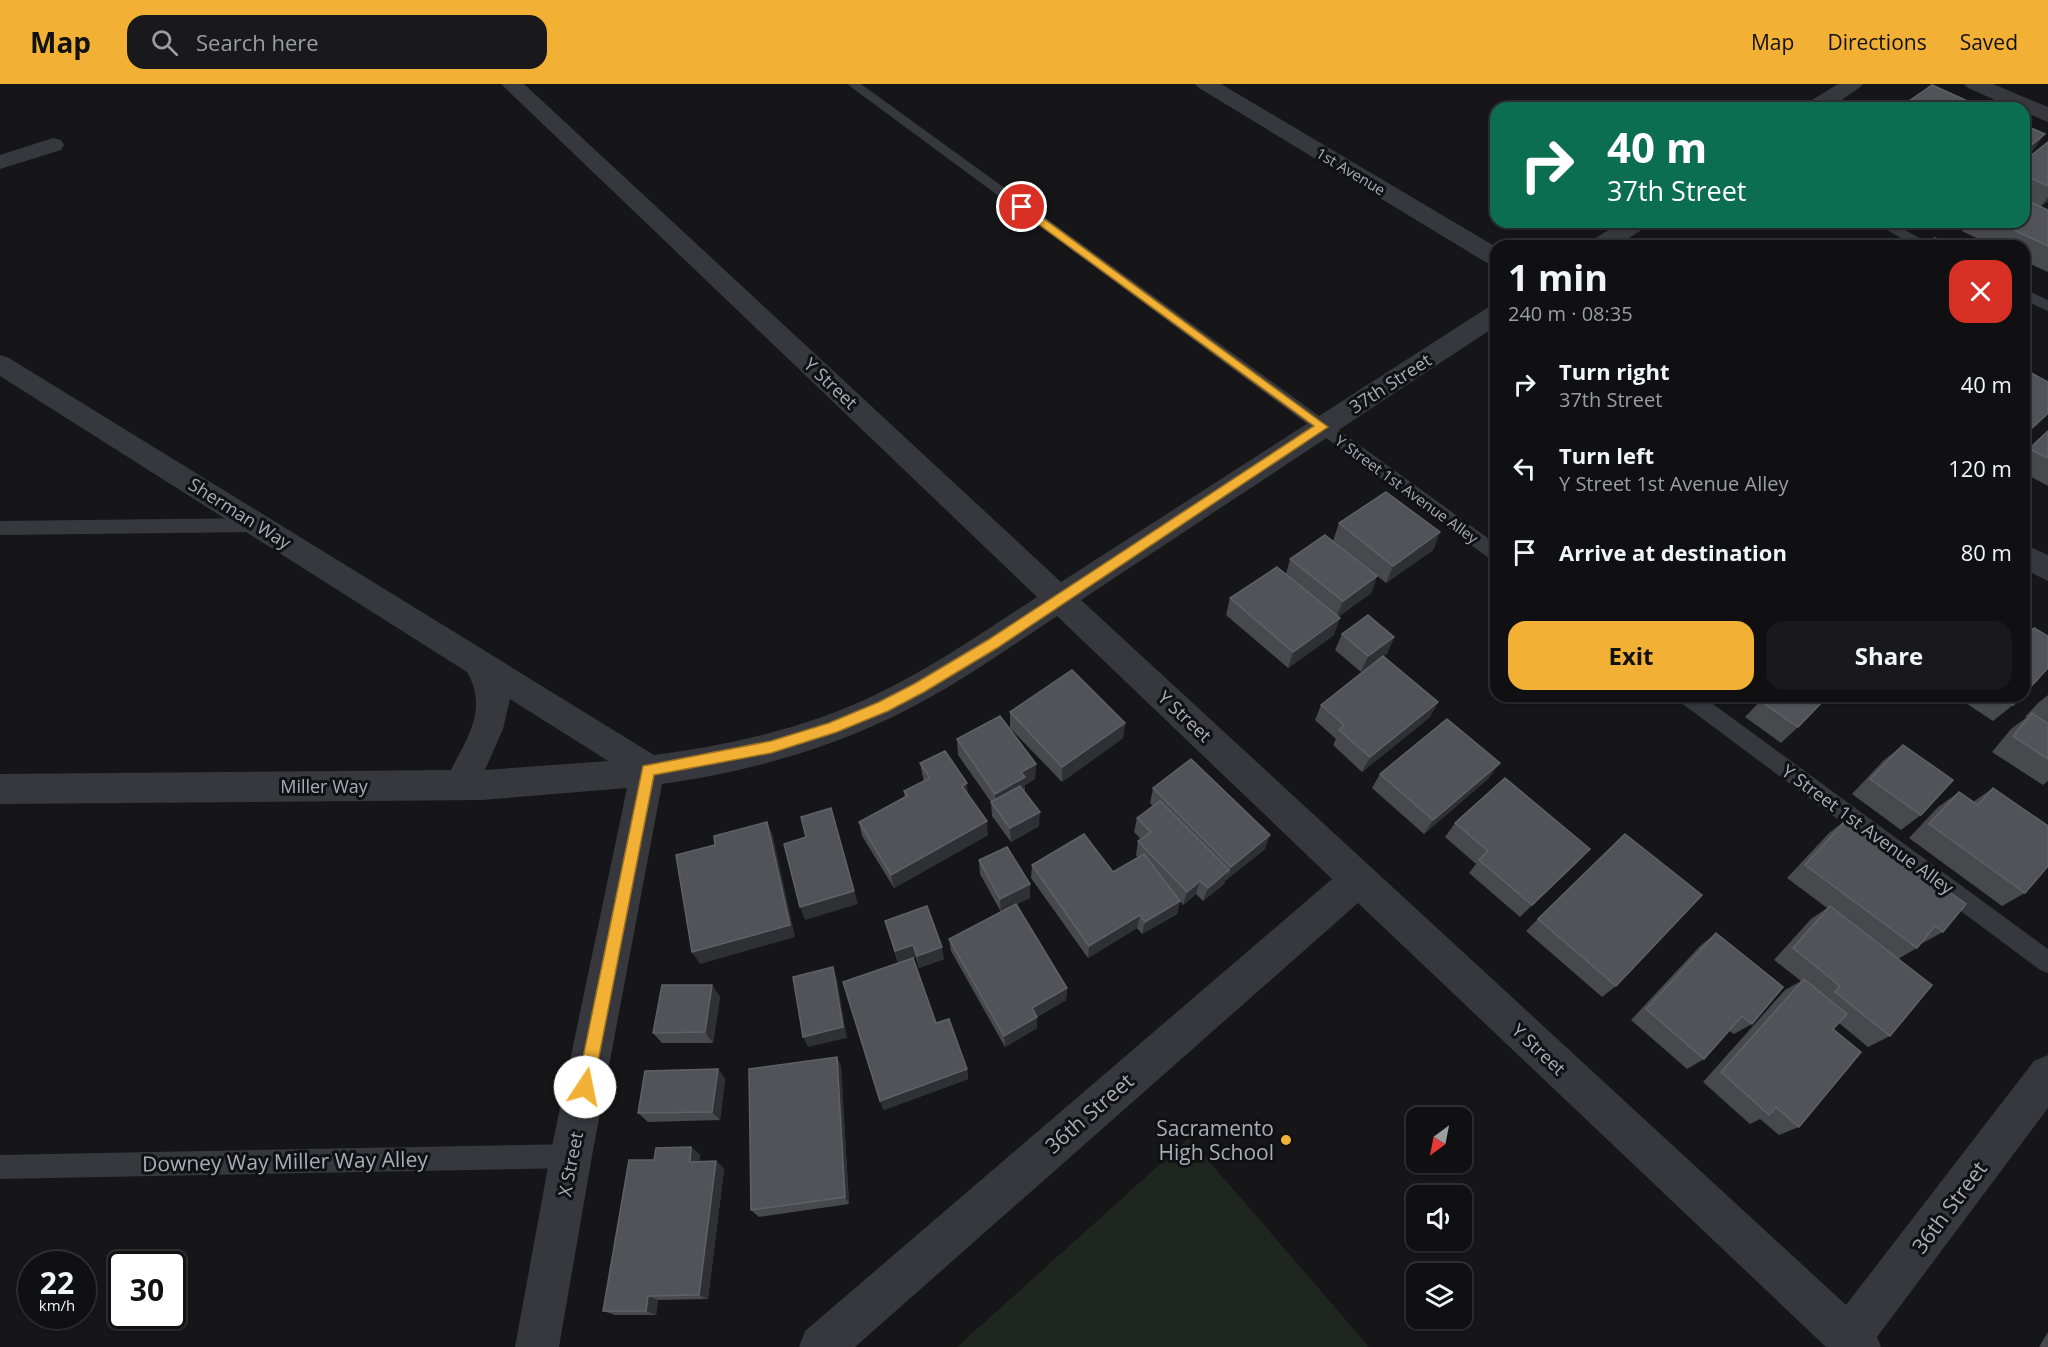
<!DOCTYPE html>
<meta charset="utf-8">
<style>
body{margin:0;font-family:"Open Sans",sans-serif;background:#19191b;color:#f1f3f6;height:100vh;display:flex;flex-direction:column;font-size:22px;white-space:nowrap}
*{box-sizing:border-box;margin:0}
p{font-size:20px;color:#9c9d9f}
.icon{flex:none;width:33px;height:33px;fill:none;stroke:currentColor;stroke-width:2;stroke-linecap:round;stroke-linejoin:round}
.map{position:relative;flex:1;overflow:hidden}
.drawer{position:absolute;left:1490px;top:156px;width:540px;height:462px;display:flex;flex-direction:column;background:#101012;border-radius:18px;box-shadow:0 2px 4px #0004,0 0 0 2px #303032}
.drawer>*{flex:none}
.banner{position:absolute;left:1490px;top:18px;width:540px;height:126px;border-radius:18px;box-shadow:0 2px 4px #0004,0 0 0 2px #303032;background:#0b6e4f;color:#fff;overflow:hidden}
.needle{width:39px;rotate:212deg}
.buttons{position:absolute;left:1406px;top:1023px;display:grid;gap:12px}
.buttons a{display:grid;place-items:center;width:66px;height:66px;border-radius:12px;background:#101012;box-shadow:0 2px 4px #0004,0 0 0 2px #303032;font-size:30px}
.speed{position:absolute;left:18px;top:1167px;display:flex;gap:12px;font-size:30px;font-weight:700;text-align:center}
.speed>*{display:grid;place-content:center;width:78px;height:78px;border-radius:50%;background:#101012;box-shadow:0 2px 4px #0004,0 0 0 2px #303032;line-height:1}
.speed small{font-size:15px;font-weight:400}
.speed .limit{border:3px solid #111;border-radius:9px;background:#fff;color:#111}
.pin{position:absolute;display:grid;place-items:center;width:51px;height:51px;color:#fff;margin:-26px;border:3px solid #fff;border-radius:50%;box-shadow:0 2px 6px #0007}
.me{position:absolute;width:66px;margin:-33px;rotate:11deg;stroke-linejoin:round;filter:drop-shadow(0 0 4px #0008)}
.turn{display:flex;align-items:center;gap:21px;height:126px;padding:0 18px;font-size:27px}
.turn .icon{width:78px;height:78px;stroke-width:2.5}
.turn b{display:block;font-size:42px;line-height:51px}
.round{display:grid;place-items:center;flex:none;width:63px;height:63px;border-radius:18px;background:#19191b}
.overview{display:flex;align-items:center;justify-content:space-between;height:102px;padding:0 18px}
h1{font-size:36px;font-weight:700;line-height:45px}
.button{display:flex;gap:12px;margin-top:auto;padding:12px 18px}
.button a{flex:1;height:69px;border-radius:18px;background:#f2b134;color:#111;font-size:24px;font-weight:700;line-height:69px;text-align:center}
.button a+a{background:#19191b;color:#f1f3f6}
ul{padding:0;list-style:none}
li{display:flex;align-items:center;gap:18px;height:84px;padding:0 18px}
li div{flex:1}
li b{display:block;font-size:22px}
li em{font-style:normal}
header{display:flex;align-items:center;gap:36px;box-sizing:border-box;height:84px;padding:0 30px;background:#f2b134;color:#111}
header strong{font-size:28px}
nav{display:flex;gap:33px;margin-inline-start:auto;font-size:21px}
.search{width:420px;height:54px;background:#19191b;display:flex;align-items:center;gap:15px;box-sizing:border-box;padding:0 21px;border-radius:18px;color:#9c9d9f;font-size:22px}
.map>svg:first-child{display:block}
.green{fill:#1e261f}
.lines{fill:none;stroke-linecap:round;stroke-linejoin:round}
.service{fill:#37383d;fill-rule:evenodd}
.minor{fill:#37383d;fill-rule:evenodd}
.tertiary{fill:#37383d;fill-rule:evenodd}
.wall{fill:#47494d}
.shaded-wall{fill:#2f3033}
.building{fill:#525359;stroke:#5f6168;stroke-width:1.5}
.route{fill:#f2b134;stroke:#9d7322;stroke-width:1.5}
.poi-dot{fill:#f2b134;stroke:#111113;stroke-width:2}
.labels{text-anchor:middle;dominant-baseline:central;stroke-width:6;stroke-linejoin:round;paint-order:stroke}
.far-street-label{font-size:15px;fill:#a8adb8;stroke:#111113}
.street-label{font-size:18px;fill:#a8adb8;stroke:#111113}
.near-street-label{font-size:21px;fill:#a8adb8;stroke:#111113}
.near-poi-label{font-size:21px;fill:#a8adb8;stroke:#111113;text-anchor:end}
</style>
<header>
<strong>Map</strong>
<div class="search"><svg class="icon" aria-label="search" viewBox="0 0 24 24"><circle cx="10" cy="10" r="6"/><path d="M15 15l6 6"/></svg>Search here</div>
<nav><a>Map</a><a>Directions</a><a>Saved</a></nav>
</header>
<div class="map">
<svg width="2048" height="1263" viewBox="0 0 2048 1263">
<rect width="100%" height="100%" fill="#161618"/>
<path class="green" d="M1189 1054 1369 1263H957Z"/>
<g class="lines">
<g class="service">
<path d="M847 0H861L1496 460V477L1490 475Z"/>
<path d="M1872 138H1890L1934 162H1916Z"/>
<path d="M2024 205 2048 216V227L2024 216Z"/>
<path d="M260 434 266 436 269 441 266 446 260 448 0 451V437Z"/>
<path d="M1677 612H1702L2048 865V889L2040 886 1680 618Z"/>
<path d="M571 1060 580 1063 583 1072 580 1081 571 1084 0 1095V1071Z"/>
</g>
<g class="minor">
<path d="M501 0H524L1061 498 1487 224 1496 222V242L1081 516 1846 1221 2034 977 2048 971V1024L1877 1253 1881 1263H1826L1358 819 855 1263H799L805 1247 1332 795 1057 532C1010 563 964 596 914 622 837 663 749 688 662 700L592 1072 559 1263H515L550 1072 627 704 482 716 0 720V690L451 686C468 652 488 625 467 588L0 292V271L9 274 654 671C730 661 807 644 877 610 933 583 985 547 1037 513ZM510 615 605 675 608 677 485 686 503 645Z"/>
<path d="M1195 0H1221L1496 163V181L1487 179 1199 4Z"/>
<path d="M1838 0H1863L1859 4 1830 24H1804L1807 19Z"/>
<path d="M53 54 61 56 64 61 61 66 0 85V71Z"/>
<path d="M1621 138H1650L1646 143 1617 162H1588L1591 157Z"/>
<path d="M2024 460 2048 471V497L2024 485Z"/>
</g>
<path class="tertiary" d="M1964 0H1993L2048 23V38L2024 28V24H2013L1968 4Z"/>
</g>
<g class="wall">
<path d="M2048 58V117L2040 123 2048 126V188L2024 177V162H1993L1962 147 1969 138H2024V77Z"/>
<path d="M2048 347V402L2024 389V371Z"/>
<path d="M1339 439 1440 448 1433 466 1386 499 1333 457Z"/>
<path d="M1290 475 1377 492 1371 509 1338 533 1334 551 1288 584 1226 531 1230 514 1286 490Z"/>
<path d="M1342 550 1394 553 1387 570 1383 572 1438 618 1430 633 1362 688 1333 661 1336 655 1315 636 1321 621 1375 578 1361 588 1335 566Z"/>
<path d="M2048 611V697L2043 701 1992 668 2011 645 2027 633H2025L2038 619Z"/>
<path d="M1765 612 1798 643 1781 659 1745 633Z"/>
<path d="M1955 612H2022L2013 621 1993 637Z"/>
<path d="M1010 628 1125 639 1123 654 1062 698 1010 644Z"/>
<path d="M957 655 1036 680 1035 695 1025 701V708L1039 742 1011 758 992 732 991 718 958 671Z"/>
<path d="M1903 661 1921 731 1901 746 1852 710 1884 676Z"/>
<path d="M920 679 968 710 988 751 894 804 862 752 859 738 905 713 904 707 924 697 923 694Z"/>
<path d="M1380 690 1489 694 1424 750 1372 704Z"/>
<path d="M1153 704 1265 765 1226 796V795L1224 800 1203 817 1196 810 1183 821 1180 817 1177 830 1142 850 1137 844 1088 874 1031 794 1032 781 1113 788 1138 774 1136 771 1138 757 1141 755 1134 748 1137 734 1153 722 1150 719Z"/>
<path d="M1993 704 2025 809 2002 822 1909 754 1938 723 1959 708 1973 718Z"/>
<path d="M1847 735 1943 848 1921 860H1920L1917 864 1898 875 1890 952 1868 963 1839 939 1833 945 1799 1043 1779 1051 1760 1035 1750 1040 1703 998 1785 906 1801 897 1774 876 1811 835 1827 824 1787 794 1829 749Z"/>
<path d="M1455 739 1577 779 1520 833 1469 789 1476 780 1445 753Z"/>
<path d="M979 776 1030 814 1016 820 1067 904 1066 916 1037 933V944L1005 963 951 867 949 855 1001 828 980 790Z"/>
<path d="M1538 835 1616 902 1602 913 1526 847Z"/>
<path d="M885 837 944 875 919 884 916 873 913 874 936 939 967 985 968 995 884 1026 880 1017 898 879Z"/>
<path d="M1716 849 1752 940 1734 950 1729 947 1704 975 1687 985 1631 936 1700 862Z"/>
<path d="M712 901 720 913 713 959H662L653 949Z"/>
<path d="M837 973 841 983 849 1120 759 1133 751 1126Z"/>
<path d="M718 985 725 995 720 1036 648 1038 638 1029Z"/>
<path d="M691 1063 700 1071 699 1078 716 1077 724 1085 708 1215 658 1216 656 1231H615L603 1227 654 1076Z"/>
<path d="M2048 1248V1263H2039Z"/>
</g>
<g class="shaded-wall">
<path d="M2045 50 2031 69 2024 74V67Z"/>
<path d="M2048 113V117L2040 123Z"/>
<path d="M2048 329V331L2024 353V351Z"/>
<path d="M1440 448 1433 466 1386 499 1393 482Z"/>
<path d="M1377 492 1371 509 1336 534 1343 517Z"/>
<path d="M1340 534 1334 551 1288 584 1293 568Z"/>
<path d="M1394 553 1387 570 1361 588 1368 572Z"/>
<path d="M1438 618 1430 633 1362 688 1370 673Z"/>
<path d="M1125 639 1123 654 1062 698V683Z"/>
<path d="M1500 679 1489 694 1424 750 1433 736Z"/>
<path d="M1036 680 1035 695 1025 701V708L996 724 995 710 1021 688Z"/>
<path d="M967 699 968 714 962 702Z"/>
<path d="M831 724 858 820 805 836 800 823Z"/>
<path d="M1040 728 1039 742 1011 758 1010 744Z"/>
<path d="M987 737 988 751 894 804 891 791Z"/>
<path d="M767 738 773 752 795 853 700 880 692 868Z"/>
<path d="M1270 751 1265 765 1226 796 1231 783Z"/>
<path d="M1590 765 1577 779 1520 833 1532 821Z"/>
<path d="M1229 786 1224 800 1203 817 1208 804Z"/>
<path d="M1200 797 1196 810 1183 821 1187 808Z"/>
<path d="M1030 800V814L1001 828 1000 815Z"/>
<path d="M1180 817 1177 830 1142 850 1145 838Z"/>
<path d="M1140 831 1137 844 1088 874 1089 862Z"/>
<path d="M913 861 916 873 898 879 895 867Z"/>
<path d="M942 863 944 875 919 884 917 872Z"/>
<path d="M833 883 837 895 847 954 808 963 803 953Z"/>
<path d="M712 901 720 913 713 959 705 948Z"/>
<path d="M1067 904 1066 916 1032 935V924Z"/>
<path d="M1037 933V944L1005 963 1004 952Z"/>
<path d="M837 973 841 983 849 1120 845 1113Z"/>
<path d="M718 985 725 995 720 1036 712 1028Z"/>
<path d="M967 985 968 995 884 1026 880 1017Z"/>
<path d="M691 1063 700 1071 698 1086 690 1078Z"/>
<path d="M716 1077 724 1085 708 1215 699 1211Z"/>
<path d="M648 1212 658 1216 656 1231 646 1227Z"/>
</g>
<g class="building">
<path d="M1932 1 1970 18 1960 24H1899Z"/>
<path d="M2024 41 2045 50 2024 67Z"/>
<path d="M2048 58V102L2024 91V77Z"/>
<path d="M2024 115 2048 126V162L1997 138H2024Z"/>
<path d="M1935 154 1951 162H1925Z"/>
<path d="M2024 285 2048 298V329L2024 351Z"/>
<path d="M2048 347V374L2029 365Z"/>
<path d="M1386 408 1440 448 1393 482 1339 439Z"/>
<path d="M1325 451 1377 492 1343 517 1290 475Z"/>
<path d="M1277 483 1340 534 1293 568 1230 514Z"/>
<path d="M1368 531 1394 553 1368 572 1342 550Z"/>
<path d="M2034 544 2048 552V584L2024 610V554Z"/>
<path d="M1383 572 1438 618 1370 673 1339 646 1344 641 1321 621Z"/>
<path d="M1072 586 1125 639 1062 683 1010 628Z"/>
<path d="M1765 612H1821L1825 615 1798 643 1760 617Z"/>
<path d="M1999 612H2022L2013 621Z"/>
<path d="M2032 629 2048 640V675L2013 652Z"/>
<path d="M1000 632 1036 680 1021 688 1025 693 995 710 957 655Z"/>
<path d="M1447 635 1500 679 1433 736 1380 690Z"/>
<path d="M1903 661 1953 696 1921 731 1870 695Z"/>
<path d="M945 667 967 699 962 702 987 737 891 791 859 738 907 712 904 707 930 694 920 679Z"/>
<path d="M1191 675 1270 751 1231 783 1153 704Z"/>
<path d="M1505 694 1590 765 1532 821 1479 776 1488 767 1455 739Z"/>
<path d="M1020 702 1040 728 1010 744 991 718Z"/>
<path d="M1993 704 2048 742V782L2025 809 1929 740 1959 708 1978 721Z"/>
<path d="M1160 717 1229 786 1208 804 1200 797 1187 808 1138 757 1151 748 1137 734Z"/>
<path d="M831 724 854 807 800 823 784 760 806 753 801 733Z"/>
<path d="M1847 735 1966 820 1943 848 1935 842 1917 864 1805 781Z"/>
<path d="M767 738 790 841 692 868 676 771 715 761 714 752Z"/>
<path d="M1084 750 1113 788 1144 770 1180 817 1145 838 1140 831 1089 862 1032 781Z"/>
<path d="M1625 750 1702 811 1616 902 1538 835Z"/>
<path d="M1007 763 1030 800 1000 815 979 776Z"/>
<path d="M1016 820 1067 904 1032 924 1037 933 1004 952 949 855Z"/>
<path d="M927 822 942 863 917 872 913 861 895 867 885 837Z"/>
<path d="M1830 822 1932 901 1890 952 1835 908 1840 902 1793 864Z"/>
<path d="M1716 849 1783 903 1752 940 1742 932 1704 975 1646 925Z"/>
<path d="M913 874 936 939 949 935 967 985 880 1017 843 898Z"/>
<path d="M833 883 843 943 803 953 793 893Z"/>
<path d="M1804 895 1847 930 1833 945 1861 968 1799 1043 1776 1023 1769 1031 1721 988Z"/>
<path d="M662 901H712L705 948 653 949Z"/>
<path d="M837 973 845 1113 751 1126 749 985Z"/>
<path d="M718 985 712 1028 638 1029 645 987Z"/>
<path d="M691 1063 690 1078 716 1077 699 1211 648 1212 646 1227H603L629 1076H654L656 1064Z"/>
</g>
<path class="route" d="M1018 121H1025L1328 343 997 564 924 608 888 627 837 648 771 669 654 691 593 1003 591 1009 585 1011 579 1009 577 1003 643 682 771 657 829 639 879 618 914 600 988 556 1314 342 1018 125Z"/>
<circle class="poi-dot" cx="1286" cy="1056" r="6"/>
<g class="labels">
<g class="far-street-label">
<text transform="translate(1351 87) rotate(31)">1st Avenue</text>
<text transform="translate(1407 405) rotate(36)">Y Street 1st Avenue Alley</text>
</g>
<g class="street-label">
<text transform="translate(831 299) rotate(43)">Y Street</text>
<text transform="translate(1390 299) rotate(-33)">37th Street</text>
<text transform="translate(240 429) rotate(32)">Sherman Way</text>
<text transform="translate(1185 632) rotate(43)">Y Street</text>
<text x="324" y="702">Miller Way</text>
<text transform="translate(1868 745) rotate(36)">Y Street 1st Avenue Alley</text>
<text transform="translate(1539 965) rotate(43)">Y Street</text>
<text transform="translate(570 1080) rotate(-79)">X Street</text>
</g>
<g class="near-street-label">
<text transform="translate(1089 1029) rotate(-41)">36th Street</text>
<text transform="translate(285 1077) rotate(-1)">Downey Way Miller Way Alley</text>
<text transform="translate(1949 1123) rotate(-53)">36th Street</text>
</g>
<g class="near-poi-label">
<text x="1274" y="1044">Sacramento<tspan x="1274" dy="24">High School</tspan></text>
</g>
</g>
</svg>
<div class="buttons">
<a><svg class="needle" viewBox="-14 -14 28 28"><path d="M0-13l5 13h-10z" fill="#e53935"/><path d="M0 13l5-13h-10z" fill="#9c9d9f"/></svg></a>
<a><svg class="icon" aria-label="sound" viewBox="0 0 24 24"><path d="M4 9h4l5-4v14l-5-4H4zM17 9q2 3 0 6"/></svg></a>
<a><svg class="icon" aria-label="layers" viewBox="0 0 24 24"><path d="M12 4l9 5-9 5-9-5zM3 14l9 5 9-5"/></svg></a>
</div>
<div class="speed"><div>22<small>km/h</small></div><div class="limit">30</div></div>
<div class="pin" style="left:1022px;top:123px;background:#d93025"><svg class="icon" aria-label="arrive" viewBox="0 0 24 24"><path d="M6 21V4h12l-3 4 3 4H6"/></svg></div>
<svg class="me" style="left:585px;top:1003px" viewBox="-20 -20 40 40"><circle r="19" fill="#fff"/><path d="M0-13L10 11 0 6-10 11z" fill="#f2b134"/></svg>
<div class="banner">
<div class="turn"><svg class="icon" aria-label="right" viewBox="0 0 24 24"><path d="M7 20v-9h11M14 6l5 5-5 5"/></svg><div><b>40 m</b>37th Street</div></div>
</div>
<section class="drawer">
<div class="overview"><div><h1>1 min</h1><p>240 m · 08:35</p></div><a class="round" style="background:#d93025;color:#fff"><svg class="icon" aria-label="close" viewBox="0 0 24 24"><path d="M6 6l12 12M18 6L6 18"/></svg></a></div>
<ul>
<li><svg class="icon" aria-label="right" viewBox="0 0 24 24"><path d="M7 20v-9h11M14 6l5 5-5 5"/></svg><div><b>Turn right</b><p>37th Street</p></div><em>40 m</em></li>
<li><svg class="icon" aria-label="left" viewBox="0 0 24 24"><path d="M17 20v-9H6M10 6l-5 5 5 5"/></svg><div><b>Turn left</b><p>Y Street 1st Avenue Alley</p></div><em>120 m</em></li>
<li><svg class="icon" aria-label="arrive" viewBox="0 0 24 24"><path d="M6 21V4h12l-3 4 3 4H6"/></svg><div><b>Arrive at destination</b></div><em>80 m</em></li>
</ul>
<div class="button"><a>Exit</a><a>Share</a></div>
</section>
</div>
